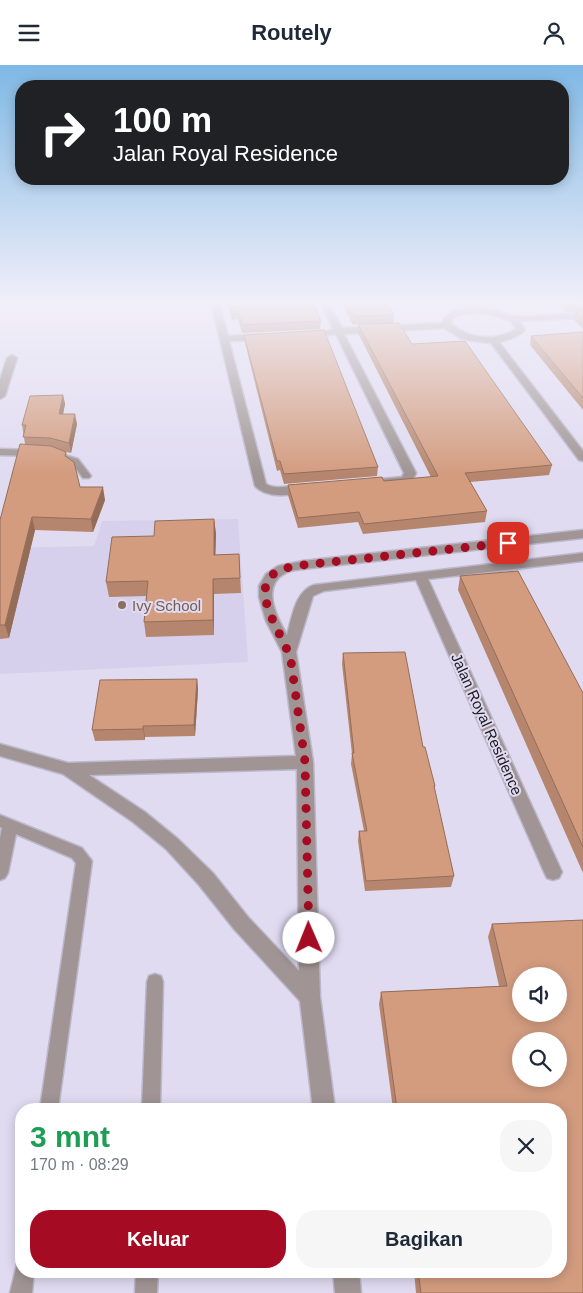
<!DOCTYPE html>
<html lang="id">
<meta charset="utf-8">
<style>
body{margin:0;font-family:Arial,sans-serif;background:#f6f6f7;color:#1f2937;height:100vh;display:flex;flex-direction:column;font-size:19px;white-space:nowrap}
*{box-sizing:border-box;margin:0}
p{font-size:16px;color:#747a83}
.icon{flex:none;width:28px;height:28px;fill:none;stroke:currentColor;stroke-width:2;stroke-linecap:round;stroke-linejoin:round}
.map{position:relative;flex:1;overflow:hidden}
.details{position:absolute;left:15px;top:1038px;width:552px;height:175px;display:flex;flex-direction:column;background:#fff;border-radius:20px;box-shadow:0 2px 12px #0003}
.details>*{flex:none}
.top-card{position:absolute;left:15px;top:15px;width:554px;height:105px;border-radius:20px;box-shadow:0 2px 12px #0003;background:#202124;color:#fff;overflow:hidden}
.controls{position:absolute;left:512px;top:902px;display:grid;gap:10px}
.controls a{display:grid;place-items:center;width:55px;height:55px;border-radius:50%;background:#fff;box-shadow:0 2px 12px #0003;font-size:25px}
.pin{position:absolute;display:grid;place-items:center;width:42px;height:42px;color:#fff;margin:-21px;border-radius:10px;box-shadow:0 2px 8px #0006}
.me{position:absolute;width:55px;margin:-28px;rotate:359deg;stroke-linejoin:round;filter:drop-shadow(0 0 4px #0008)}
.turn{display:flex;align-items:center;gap:18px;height:105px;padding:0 15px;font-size:22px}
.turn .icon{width:65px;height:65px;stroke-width:2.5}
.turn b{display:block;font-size:35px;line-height:42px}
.round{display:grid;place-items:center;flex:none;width:52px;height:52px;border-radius:20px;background:#f6f6f7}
.overview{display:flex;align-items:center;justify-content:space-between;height:85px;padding:0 15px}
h1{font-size:30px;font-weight:600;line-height:38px;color:#1e9e55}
.primary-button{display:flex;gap:10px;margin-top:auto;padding:10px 15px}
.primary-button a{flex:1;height:58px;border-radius:20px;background:#a50b22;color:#fff;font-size:20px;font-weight:600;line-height:58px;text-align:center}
.primary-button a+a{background:#f6f6f7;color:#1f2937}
header{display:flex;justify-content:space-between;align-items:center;height:65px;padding:0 15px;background:#fff;font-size:22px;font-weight:600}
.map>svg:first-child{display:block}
.built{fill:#d6d0ed}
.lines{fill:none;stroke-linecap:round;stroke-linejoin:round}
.lane-casing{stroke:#bcb8cb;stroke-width:3}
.street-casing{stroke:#bcb8cb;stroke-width:3}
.lane{fill:#a09594;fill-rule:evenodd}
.street{fill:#a09594;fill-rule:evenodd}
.wall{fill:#b5866d;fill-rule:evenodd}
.shaded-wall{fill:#946d59}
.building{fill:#d39c7f;stroke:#946d59;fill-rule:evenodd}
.route{stroke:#a50b22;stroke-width:9;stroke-dasharray:0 16.2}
.education-dot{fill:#8d6e63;stroke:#e0dbf1;stroke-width:2}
.labels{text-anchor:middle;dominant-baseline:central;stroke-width:4;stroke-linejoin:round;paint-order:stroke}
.education-label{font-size:15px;fill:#785e54;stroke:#e0dbf1;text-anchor:start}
.street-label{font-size:15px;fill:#1a1820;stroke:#e0dbf1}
</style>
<header><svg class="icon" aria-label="menu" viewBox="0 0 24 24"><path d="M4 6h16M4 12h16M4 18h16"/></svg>Routely<svg class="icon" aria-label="person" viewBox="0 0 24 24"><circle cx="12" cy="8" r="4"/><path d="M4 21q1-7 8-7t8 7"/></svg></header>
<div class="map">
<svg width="583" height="1228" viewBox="0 0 583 1228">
<rect width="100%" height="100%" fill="#e0dbf1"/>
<path class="built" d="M238 454 248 597 0 609V483L94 481 102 456Z"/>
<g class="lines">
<g class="lane-casing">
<g id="lane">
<path d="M0 384 35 385 40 388 35 391 0 390Z"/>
<path d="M55 387 78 394 91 411 89 413H83L72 398 52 392V388Z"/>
<path d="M0 750 82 783 92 796 58 1044H40L76 798 72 793 16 769 8 808 5 813 0 815V773L2 763 0 762Z"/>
<path d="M155 909 161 911 163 917 160 1044H142L147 917 149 911Z"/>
<path d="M21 1197V1206H34L32 1228H10L17 1199Z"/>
<path d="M136 1206H158L157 1228H135Z"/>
</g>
</g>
<g class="street-casing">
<g id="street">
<path d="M211 237H219L228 271 263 269 268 272 263 275 229 276 266 419C280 428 304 414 314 423L312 425C296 430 268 435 255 421Z"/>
<path d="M320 237H328L342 263 442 258C447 241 477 241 491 244 499 246 508 251 517 251 539 252 561 249 583 247V253L520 256 525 265C518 272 509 275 499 277L583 386V396L579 395 491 278 473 276 460 273 444 263 344 269 416 408C412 421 393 421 382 418L380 416 382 414 402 412 404 408 336 269 328 270 324 267 333 264ZM472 248 488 249 511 256 516 264C494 277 471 274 451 259L452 254 460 250Z"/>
<path d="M12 290 17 293 5 331 0 334V315L7 293Z"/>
<path d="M583 465V473L303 504C297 505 289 505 284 509 261 522 277 553 287 570 292 553 295 526 314 520L583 488V496L428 514 562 807 559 813 553 815 547 813 544 807 416 515 324 526 313 531 296 587 313 697 320 932 335 1044H313L300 936 234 864 199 820 166 784 133 757 63 709 0 691V679L68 698 296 691 282 587 266 556 259 532V521L266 509 278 501 303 496ZM297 704 299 906 248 852 213 808 178 774 145 747 89 710Z"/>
<path d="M333 1206H359L361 1228H335Z"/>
</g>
</g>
<use href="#lane" class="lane"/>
<use href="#street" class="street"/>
</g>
<g class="wall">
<path d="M227 237H313L321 256 320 264 242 268 238 254 232 255Z"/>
<path d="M341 237H386L394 250 393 258 412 279 552 400 549 410 470 417 487 446 485 457 363 469 358 457 298 463 288 430V420L384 416 431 412 358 268V259L353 260Z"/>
<path d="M556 237H583V246L566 247Z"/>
<path d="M583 246V264L574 255 576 247Z"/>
<path d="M583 267V345L530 280 531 271Z"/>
<path d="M244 270 378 402 377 411 284 419 280 405 277 406 245 278Z"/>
<path d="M63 330 65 339 63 349 77 359 71 388 66 387 67 393 80 422 105 435 93 467 35 465 9 573 0 574V455L25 379 22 360Z"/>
<path d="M214 454 216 469 215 490 239 489 241 528 214 529V570L146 572 144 557 146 531 109 532 106 517Z"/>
<path d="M460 511 583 628V808L458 525Z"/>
<path d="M343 588 423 682 435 721 434 726 454 811 451 822 365 826 358 776 359 766H364L351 699 352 689 342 599Z"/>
<path d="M197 614 198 625 195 671 145 672V675L95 676 92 665Z"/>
<path d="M583 855V1228H416L414 1206H561V1044H393L379 939 381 927 499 921 488 872 492 859ZM521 911H559V949H521ZM521 976H559V1014H521Z"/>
</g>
<g class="shaded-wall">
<path d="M63 330 65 339 61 359 59 349Z"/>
<path d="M75 349 77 359 71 388 69 378Z"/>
<path d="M103 422 105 435 93 467 91 454Z"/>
<path d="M32 452 35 465 9 573 5 560Z"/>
<path d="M214 454 216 469 215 505 214 490Z"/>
<path d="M213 514 214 529V570L213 555Z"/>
<path d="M197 614 198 625 195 671 194 660Z"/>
<path d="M143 661 145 672V675L143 664Z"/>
</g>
<g class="building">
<path d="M229 237H313L321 256 242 260 238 246 232 247Z"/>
<path d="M346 237H386L394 250 354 251Z"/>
<path d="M566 237H583V238H568Z"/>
<path d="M583 246V254L576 247Z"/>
<path d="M399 258 412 279 465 276 552 400 465 408 487 446 364 459 359 447 298 453 288 420 382 412 384 416 438 411 358 259Z"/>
<path d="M324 265 378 402 284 409 280 396H277L244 270Z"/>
<path d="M583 267V333L531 271Z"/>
<path d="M63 330 59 349H75L69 378 50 373 23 372 26 360H22L30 331Z"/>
<path d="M20 379 51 381 66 387 65 391 74 397 80 422H103L91 454 32 452 5 560H0V455Z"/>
<path d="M214 454V490L239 489 240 513 213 514V555L144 557 148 516 106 517 112 472 154 471 155 456Z"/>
<path d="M518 506 583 628V782L460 511Z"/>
<path d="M405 587 423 682H425L435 721H434L454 811 366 816 359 766H367L352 688H354L343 588Z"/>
<path d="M197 614 194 660 143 661V664L92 665 100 615Z"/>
<path d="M583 855V1228H421L418 1206H561V1044H397L381 927 507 921 492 859ZM521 911H559V949H521ZM521 976H559V1014H521Z"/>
</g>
<linearGradient id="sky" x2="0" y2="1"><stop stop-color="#7fb8e5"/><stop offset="0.58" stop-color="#f1eff9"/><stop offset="1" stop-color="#f1eff9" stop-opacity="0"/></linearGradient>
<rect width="583" height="409" fill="url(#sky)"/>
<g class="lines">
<path class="route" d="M309 873 305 697 291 596C286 572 243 522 280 505 286 502 296 502 303 500L508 478"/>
</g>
<circle class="education-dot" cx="122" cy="540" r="5"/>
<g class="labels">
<g class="education-label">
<text x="132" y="540">Ivy School</text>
</g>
<g class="street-label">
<text transform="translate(487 659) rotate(66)">Jalan Royal Residence</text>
</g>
</g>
</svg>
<div class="controls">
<a><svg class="icon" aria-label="sound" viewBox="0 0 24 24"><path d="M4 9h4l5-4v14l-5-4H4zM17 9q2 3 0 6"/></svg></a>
<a><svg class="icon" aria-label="search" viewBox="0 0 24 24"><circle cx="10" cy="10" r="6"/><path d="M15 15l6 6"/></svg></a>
</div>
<div class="pin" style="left:508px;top:478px;background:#d93025"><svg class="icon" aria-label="arrive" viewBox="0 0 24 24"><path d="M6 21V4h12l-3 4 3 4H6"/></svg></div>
<svg class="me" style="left:309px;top:873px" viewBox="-20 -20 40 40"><circle r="19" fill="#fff"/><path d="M0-13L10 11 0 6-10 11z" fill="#a50b22"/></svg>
<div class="top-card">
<div class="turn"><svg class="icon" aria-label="right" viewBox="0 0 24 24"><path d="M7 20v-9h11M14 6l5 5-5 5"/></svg><div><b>100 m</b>Jalan Royal Residence</div></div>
</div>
<section class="details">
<div class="overview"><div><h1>3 mnt</h1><p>170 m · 08:29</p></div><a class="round"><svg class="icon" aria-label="close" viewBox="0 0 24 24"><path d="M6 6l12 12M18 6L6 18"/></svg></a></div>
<div class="primary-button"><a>Keluar</a><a>Bagikan</a></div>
</section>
</div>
